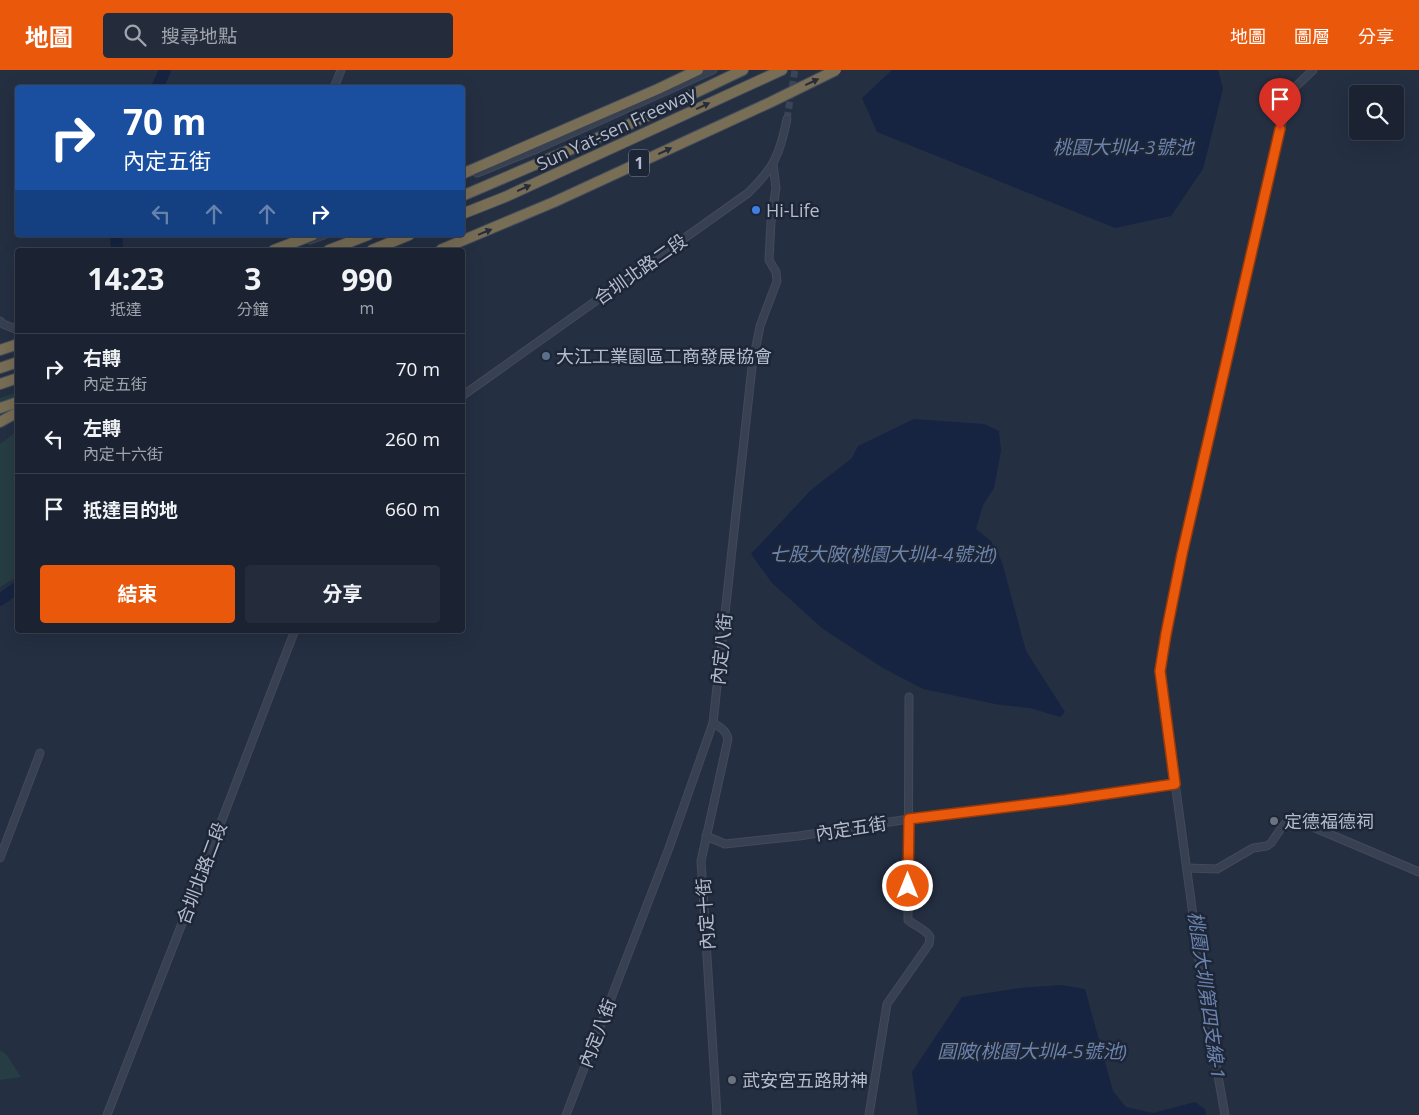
<!DOCTYPE html>
<html lang="zh-TW">
<meta charset="utf-8">
<style>
body{margin:0;font-family:"Open Sans","Noto Sans TC",sans-serif;background:#242b3a;color:#f1f3f6;height:100vh;display:flex;flex-direction:column;font-size:19px;white-space:nowrap}
*{box-sizing:border-box;margin:0}
p{font-size:16px;color:#a0a4ac}
.icon{flex:none;width:28px;height:28px;fill:none;stroke:currentColor;stroke-width:2;stroke-linecap:round;stroke-linejoin:round}
.map{position:relative;flex:1;overflow:hidden}
.drawer{position:absolute;left:15px;top:178px;width:450px;height:385px;display:flex;flex-direction:column;background:#1b2332;border-radius:5px;box-shadow:0 5px 20px #0002,0 0 0 1px #39404d}
.drawer>*{flex:none}
.banner{position:absolute;left:15px;top:15px;width:450px;height:152px;border-radius:5px;box-shadow:0 5px 20px #0002,0 0 0 1px #39404d;background:#1a4fa0;color:#fff;overflow:hidden}
.buttons{position:absolute;left:1349px;top:15px;display:grid;gap:10px}
.buttons a{display:grid;place-items:center;width:55px;height:55px;border-radius:5px;background:#1b2332;box-shadow:0 5px 20px #0002,0 0 0 1px #39404d;font-size:25px}
.pin{position:absolute;display:grid;place-items:center;width:42px;height:42px;color:#fff;margin:-51px -21px;border-radius:50% 50% 50% 0;rotate:-45deg;box-shadow:0 0 5px #0007}
.pin .icon{rotate:45deg}
.me{position:absolute;width:55px;margin:-28px;rotate:0deg;stroke-linejoin:round;filter:drop-shadow(0 0 4px #0008)}
.turn{display:flex;align-items:center;gap:18px;height:105px;padding:0 25px;font-size:22px}
.turn .icon{width:65px;height:65px;stroke-width:2.5}
.turn b{display:block;font-size:35px;line-height:42px}
.lanes{display:flex;align-items:center;height:48px;padding:0 25px;background:#0003;justify-content:center;gap:25px;direction:ltr}
.lanes .off{opacity:.35}
.eta{display:flex;justify-content:space-evenly;align-items:center;height:85px;text-align:center}
.eta b{font-size:30px;font-weight:700;line-height:35px}
.cta{display:flex;gap:10px;margin-top:auto;padding:10px 25px}
.cta a{flex:1;height:58px;border-radius:5px;background:#ea580c;color:#fff;font-size:20px;font-weight:700;line-height:58px;text-align:center}
.cta a+a{background:#242b3a;color:#f1f3f6}
ul{padding:0;list-style:none}
li{display:flex;align-items:center;gap:15px;height:70px;padding:0 25px;border-top:1px solid #39404d}
li div{flex:1}
li b{display:block;font-size:19px}
li em{font-style:normal}
header{display:flex;align-items:center;gap:30px;box-sizing:border-box;height:70px;padding:0 25px;background:#ea580c;color:#fff}
header strong{font-size:24px}
nav{display:flex;gap:28px;margin-inline-start:auto;font-size:18px}
.search{width:350px;height:45px;background:#242b3a;display:flex;align-items:center;gap:12px;box-sizing:border-box;padding:0 18px;border-radius:5px;color:#a0a4ac;font-size:19px}
.map>svg:first-child{display:block}
.green{fill:#263d43}
.water{fill:#162441}
.lines{fill:none;stroke-linecap:round;stroke-linejoin:round}
.stream{stroke:#162441;stroke-width:2}
.river{stroke:#162441;stroke-width:12}
.minor-tunnel{stroke:#3a4457;stroke-width:7;stroke-dasharray:7 3.5;stroke-linecap:butt}
.minor-casing{stroke:#424a5b;stroke-width:9}
.highway-casing{stroke:#434c5c;stroke-width:12}
.minor{stroke:#384151;stroke-width:7}
.highway{stroke:#786d55;stroke-width:10}
.highway-bridge-casing{stroke:#434c5c;stroke-width:12;stroke-linecap:butt}
.highway-bridge{stroke:#786d55;stroke-width:10}
.oneway{fill:#262d3a}
.route-casing{stroke:#983908;stroke-width:12}
.route{stroke:#ea580c;stroke-width:9}
.shop-dot{fill:#3f7fe0;stroke:#1d2637;stroke-width:2}
.service-dot{fill:#5c6f8a;stroke:#1d2637;stroke-width:2}
.worship-dot{fill:#6b7280;stroke:#1d2637;stroke-width:2}
.labels{text-anchor:middle;dominant-baseline:central;stroke-width:5;stroke-linejoin:round;paint-order:stroke}
.shield{fill:#1d2637;stroke:#878f9f;stroke-width:1}
.shield-label{font-size:16px;font-weight:bold;fill:#b5bccc}
.street-label{font-size:18px;fill:#b5bccc;stroke:#1d2637}
.poi-label{font-size:18px;fill:#b5bccc;stroke:#1d2637;text-anchor:start}
.water-label{font-size:19px;font-style:italic;fill:#6c83ad;stroke:#1d2637}
</style>
<header>
<strong>地圖</strong>
<div class="search"><svg class="icon" aria-label="search" viewBox="0 0 24 24"><circle cx="10" cy="10" r="6"/><path d="M15 15l6 6"/></svg>搜尋地點</div>
<nav><a>地圖</a><a>圖層</a><a>分享</a></nav>
</header>
<div class="map">
<svg width="1419" height="1045" viewBox="0 0 1419 1045">
<rect width="100%" height="100%" fill="#242f42"/>
<g class="green">
<path d="M17 322V338L0 349V328Z"/>
<path d="M17 361V507L0 517V374Z"/>
<path d="M0 980 6 984 21 1007 0 1010Z"/>
</g>
<g class="water">
<path d="M892 0H1218L1223 19 1203 99 1171 146 1115 158 877 62 862 28Z"/>
<path d="M914 349 984 354 999 361 1001 381 994 418 983 435 976 459 991 471 1002 492 1026 581 1065 642 1060 647 1030 638 1000 635 923 619 883 598 823 559 772 513 751 484 811 420 852 388 858 376Z"/>
<path d="M1061 915 1085 919 1113 1021 1126 1037 1153 1043 1195 1032 1205 1039 1206 1045H918L912 1002 962 927 1019 918Z"/>
</g>
<g class="lines">
<path class="stream" d="M1202 884 1212 953"/>
<g class="river">
<path d="M157 18 165 0"/>
<path d="M116 165 117 180"/>
<path d="M0 530 18 517"/>
</g>
<path class="minor-tunnel" d="M787 49 795 0"/>
<g class="minor-casing">
<g id="minor">
<path d="M334 18 341 0"/>
<path d="M477 103 539 78 713 0"/>
<path d="M310 170 324 165"/>
<path d="M0 251 3 254 18 260"/>
<path d="M462 326 748 123C774 98 780 84 787 49"/>
<path d="M713 653C720 657 726 660 728 669L701 791 717 1045"/>
<path d="M706 766 725 774 799 766 909 749 1065 730 1175 714"/>
<path d="M0 788 40 683"/>
<path d="M1187 798 1217 799 1253 778 1267 776 1271 773 1282 757 1286 753 1294 749 1419 802"/>
<path d="M107 1045 183 851 295 560"/>
<path d="M566 1045 669 778 713 653 752 297 760 256 777 211 776 202 769 190 771 152 776 118 773 94"/>
<path d="M869 1045 887 934 929 874 930 867C926 859 915 856 908 850L909 627"/>
<path d="M1225 1045 1204 927 1160 601 1166 564 1182 484 1289 23 1313 0"/>
</g>
</g>
<g class="highway-casing">
<g id="highway">
<path d="M462 104 658 19 698 0"/>
<path d="M462 126 630 54 743 0"/>
<path d="M462 144 505 127 782 0"/>
<path d="M274 180 313 165"/>
<path d="M329 180 368 165"/>
<path d="M372 180 409 165"/>
<path d="M0 280 18 274"/>
<path d="M0 298 18 292"/>
<path d="M0 314 18 308"/>
<path d="M0 338 18 332"/>
<path d="M0 352 18 342"/>
</g>
</g>
<use href="#minor" class="minor"/>
<use href="#highway" class="highway"/>
<g class="highway-bridge-casing">
<path id="highway-bridge" d="M440 180 554 132 771 32 836 0"/>
</g>
<use href="#highway-bridge" class="highway-bridge"/>
</g>
<defs><path id="oneway-solid" d="M-6-.8H1V-3.2L6.5 0L1 3.2V.8H-6Z" transform="scale(1.25)"/></defs>
<g class="oneway">
<use href="#oneway-solid" transform="translate(812 12) rotate(-25)"/>
<use href="#oneway-solid" transform="translate(703 36) rotate(-25)"/>
<use href="#oneway-solid" transform="translate(665 81) rotate(-25)"/>
<use href="#oneway-solid" transform="translate(524 118) rotate(-24)"/>
<use href="#oneway-solid" transform="translate(485 162) rotate(-22)"/>
</g>
<g class="lines">
<g class="route-casing">
<path id="route" d="M908 816 909 749 1065 730 1175 714 1160 601 1166 564 1182 484 1280 59"/>
</g>
<use href="#route" class="route"/>
</g>
<circle class="shop-dot" cx="756" cy="140" r="5"/>
<circle class="service-dot" cx="546" cy="286" r="5"/>
<g class="worship-dot">
<circle cx="1274" cy="751" r="5"/>
<circle cx="732" cy="1010" r="5"/>
</g>
<g class="labels">
<rect class="shield" x="629" y="79.5" width="20" height="27" rx="4"/>
<g class="shield-label">
<text x="639" y="93">1</text>
</g>
<g class="street-label">
<text transform="translate(616 58) rotate(-25)">Sun Yat-sen Freeway</text>
<text transform="translate(640 199) rotate(-35)">合圳北路二段</text>
<text transform="translate(721 579) rotate(-84)">內定八街</text>
<text transform="translate(851 758) rotate(-9)">內定五街</text>
<text transform="translate(201 803) rotate(-69)">合圳北路二段</text>
<text transform="translate(705 844) rotate(-94)">內定十街</text>
<text transform="translate(597 963) rotate(-69)">內定八街</text>
</g>
<g class="poi-label">
<text x="766" y="140">Hi-Life</text>
<text x="556" y="286">大江工業園區工商發展協會</text>
<text x="1284" y="751">定德福德祠</text>
<text x="742" y="1010">武安宮五路財神</text>
</g>
<g class="water-label">
<text x="1123" y="77">桃園大圳4-3號池</text>
<text x="883" y="484">七股大陂(桃園大圳4-4號池)</text>
<text transform="translate(1207 925) rotate(82)">桃園大圳第四支線-1</text>
<text x="1032" y="981">圓陂(桃園大圳4-5號池)</text>
</g>
</g>
</svg>
<div class="buttons">
<a><svg class="icon" aria-label="search" viewBox="0 0 24 24"><circle cx="10" cy="10" r="6"/><path d="M15 15l6 6"/></svg></a>
</div>
<div class="pin" style="left:1280px;top:59px;background:#d93025"><svg class="icon" aria-label="arrive" viewBox="0 0 24 24"><path d="M6 21V4h12l-3 4 3 4H6"/></svg></div>
<svg class="me" style="left:908px;top:816px" viewBox="-20 -20 40 40"><circle r="17" fill="#ea580c" stroke="#fff" stroke-width="3"/><path d="M0-11L8 9 0 5-8 9z" fill="#fff"/></svg>
<div class="banner">
<div class="turn"><svg class="icon" aria-label="right" viewBox="0 0 24 24"><path d="M7 20v-9h11M14 6l5 5-5 5"/></svg><div><b>70 m</b>內定五街</div></div>
<div class="lanes"><svg class="icon off" aria-label="left" viewBox="0 0 24 24"><path d="M17 20v-9H6M10 6l-5 5 5 5"/></svg><svg class="icon off" aria-label="ahead" viewBox="0 0 24 24"><path d="M12 20V5M6 11l6-6 6 6"/></svg><svg class="icon off" aria-label="ahead" viewBox="0 0 24 24"><path d="M12 20V5M6 11l6-6 6 6"/></svg><svg class="icon" aria-label="right" viewBox="0 0 24 24"><path d="M7 20v-9h11M14 6l5 5-5 5"/></svg></div>
</div>
<section class="drawer">
<div class="eta">
<div><b>14:23</b><p>抵達</p></div>
<div><b>3</b><p>分鐘</p></div>
<div><b>990</b><p>m</p></div>
</div>
<ul>
<li><svg class="icon" aria-label="right" viewBox="0 0 24 24"><path d="M7 20v-9h11M14 6l5 5-5 5"/></svg><div><b>右轉</b><p>內定五街</p></div><em>70 m</em></li>
<li><svg class="icon" aria-label="left" viewBox="0 0 24 24"><path d="M17 20v-9H6M10 6l-5 5 5 5"/></svg><div><b>左轉</b><p>內定十六街</p></div><em>260 m</em></li>
<li><svg class="icon" aria-label="arrive" viewBox="0 0 24 24"><path d="M6 21V4h12l-3 4 3 4H6"/></svg><div><b>抵達目的地</b></div><em>660 m</em></li>
</ul>
<div class="cta"><a>結束</a><a>分享</a></div>
</section>
</div>
